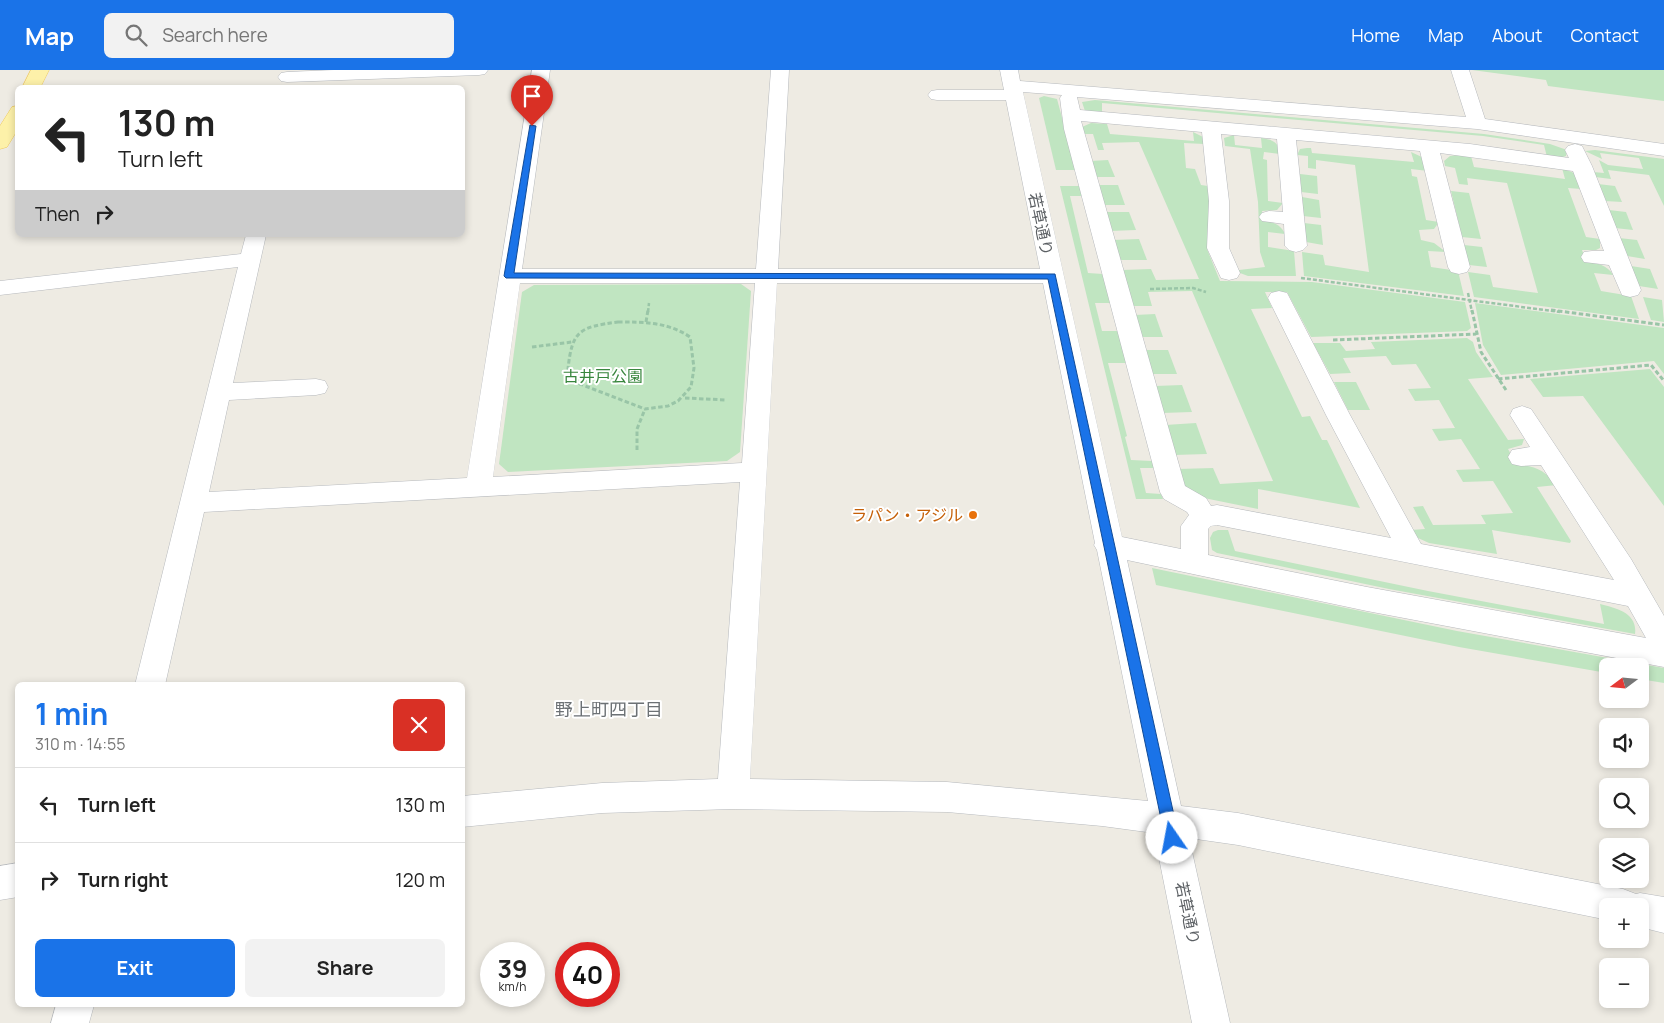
<!DOCTYPE html>
<meta charset="utf-8">
<style>
body{margin:0;font-family:Manrope,"Noto Sans JP",sans-serif;background:#f2f2f2;color:#222;height:100vh;display:flex;flex-direction:column;font-size:19px;white-space:nowrap}
*{box-sizing:border-box;margin:0}
p{font-size:16px;color:#767676}
.icon{flex:none;width:28px;height:28px;fill:none;stroke:currentColor;stroke-width:2;stroke-linecap:round;stroke-linejoin:round}
.map{position:relative;flex:1;overflow:hidden}
.drawer{position:absolute;left:15px;top:612px;width:450px;height:325px;display:flex;flex-direction:column;background:#fff;border-radius:8px;box-shadow:0 2px 8px #0003}
.drawer>*{flex:none}
.banner{position:absolute;left:15px;top:15px;width:450px;height:152px;border-radius:8px;box-shadow:0 2px 8px #0003;background:#fff;color:#222;overflow:hidden}
.needle{width:32px;rotate:254deg}
.tools{position:absolute;left:1599px;top:588px;display:grid;gap:10px}
.tools a{display:grid;place-items:center;width:50px;height:50px;border-radius:8px;background:#fff;box-shadow:0 2px 8px #0003;font-size:25px}
.speed{position:absolute;left:480px;top:872px;display:flex;gap:10px;font-size:25px;font-weight:700;text-align:center}
.speed>*{display:grid;place-content:center;width:65px;height:65px;border-radius:50%;background:#fff;box-shadow:0 2px 8px #0003;line-height:1}
.speed small{font-size:12px;font-weight:400}
.speed .limit{border:8px solid #d22;background:#fff;color:#111}
.pin{position:absolute;display:grid;place-items:center;width:42px;height:42px;color:#fff;margin:-51px -21px;border-radius:50% 50% 50% 0;rotate:-45deg;box-shadow:0 0 5px #0007}
.pin .icon{rotate:45deg}
.me{position:absolute;width:55px;margin:-28px;rotate:348deg;stroke-linejoin:round;filter:drop-shadow(0 0 4px #0008)}
.turn{display:flex;align-items:center;gap:18px;height:105px;padding:0 20px;font-size:22px}
.turn .icon{width:65px;height:65px;stroke-width:2.5}
.turn b{display:block;font-size:35px;line-height:42px}
.then{display:flex;align-items:center;height:48px;padding:0 20px;background:#0003;gap:10px;font-size:19px}
.round{display:grid;place-items:center;flex:none;width:52px;height:52px;border-radius:8px;background:#f2f2f2}
.overview{display:flex;align-items:center;justify-content:space-between;height:85px;padding:0 20px}
h1{font-size:30px;font-weight:700;line-height:38px;color:#1a73e8}
.action{display:flex;gap:10px;margin-top:auto;padding:10px 20px}
.action a{flex:1;height:58px;border-radius:8px;background:#1a73e8;color:#fff;font-size:20px;font-weight:700;line-height:58px;text-align:center}
.action a+a{background:#f2f2f2;color:#222}
ul{padding:0;list-style:none}
li{display:flex;align-items:center;gap:15px;height:75px;padding:0 20px;border-top:1px solid #e0e0e0}
li div{flex:1}
li b{display:block;font-size:19px}
li em{font-style:normal}
header{display:flex;align-items:center;gap:30px;box-sizing:border-box;height:70px;padding:0 25px;background:#1a73e8;color:#fff}
header strong{font-size:24px}
nav{display:flex;gap:28px;margin-inline-start:auto;font-size:18px}
.search{width:350px;height:45px;background:#f2f2f2;display:flex;align-items:center;gap:12px;box-sizing:border-box;padding:0 18px;border-radius:8px;color:#767676;font-size:19px}
.map>svg:first-child{display:block}
.green{fill:#c0e5c1}
.lines{fill:none;stroke-linecap:round;stroke-linejoin:round}
.minor-casing{stroke:#b6b9bd;stroke-width:1}
.major-casing{stroke:#eec85c;stroke-width:1}
.path-far1{stroke:#99c5a7;stroke-width:2.5;stroke-dasharray:4 2;stroke-linecap:butt}
.path{stroke:#99c5a7;stroke-width:3;stroke-dasharray:4.5 2.5;stroke-linecap:butt}
.minor{fill:#fff;fill-rule:evenodd}
.major{fill:#fdf1a9;fill-rule:evenodd}
.route{fill:#1a73e8;stroke:#114b97}
.food-dot{fill:#e8710a;stroke:#fff;stroke-width:2}
.labels{text-anchor:middle;dominant-baseline:central;stroke-width:4;stroke-linejoin:round;paint-order:stroke}
.street-label{font-size:16px;fill:#5b5f63;stroke:#fff}
.park-label{font-size:16px;fill:#38863d;stroke:#fff}
.food-label{font-size:16px;fill:#c56008;stroke:#fff;text-anchor:end}
.neighbourhood-label{font-size:18px;fill:#6c7175;stroke:#fff}
</style>
<header>
<strong>Map</strong>
<div class="search"><svg class="icon" aria-label="search" viewBox="0 0 24 24"><circle cx="10" cy="10" r="6"/><path d="M15 15l6 6"/></svg>Search here</div>
<nav><a>Home</a><a>Map</a><a>About</a><a>Contact</a></nav>
</header>
<div class="map">
<svg width="1664" height="953" viewBox="0 0 1664 953">
<rect width="100%" height="100%" fill="#eeebe3"/>
<g class="green">
<path d="M1472 0H1664V31L1548 16 1546 10Z"/>
<path d="M1044 26 1057 29 1076 100H1056L1039 28Z"/>
<path d="M1095 30 1484 64 1550 74 1567 80 1566 86 1559 88 1547 87 1544 75 1483 66 1102 33V46L1085 41 1082 32Z"/>
<path d="M1091 53 1107 54 1110 64 1194 71 1193 62 1203 67 1204 74 1184 73 1186 98 1195 99 1201 115 1208 116 1211 131 1207 179 1220 211 1312 212 1465 232 1471 258 1467 261 1311 267 1287 222H1265L1272 238 1251 239 1302 347 1310 346 1322 370H1327L1360 438 1258 419V439L1199 427 1187 421 1178 399 1213 398 1220 414 1273 411 1192 221 1148 222 1152 236H1132L1122 200 1151 199 1156 210 1199 209 1139 72 1102 73 1104 80H1098L1093 64H1083L1082 57Z"/>
<path d="M1234 65 1235 75 1262 78 1261 68C1273 70 1278 71 1280 84L1264 82 1263 89 1267 90 1268 131 1283 133 1277 140 1262 141 1263 150C1272 152 1281 154 1285 164L1268 162V177L1294 181 1296 206H1248L1240 203 1239 200 1265 197 1260 182 1258 132 1250 79 1225 76 1224 68Z"/>
<path d="M1307 78H1311L1312 83 1414 92 1411 82 1424 88 1428 101 1411 99 1412 106 1417 107 1426 150 1439 152 1434 159 1419 160 1421 170 1434 173 1446 182 1428 181 1431 197 1458 201 1464 226 1304 206 1302 182 1323 185 1325 195 1369 202 1355 95 1316 90V99L1308 98V86L1297 85 1300 79Z"/>
<path d="M1595 80 1664 89V136L1649 105 1608 100 1611 109 1595 107 1593 102 1604 103 1599 90 1608 95 1643 99 1639 88 1600 83 1602 89 1585 81Z"/>
<path d="M1458 85 1471 86 1474 97 1565 109 1562 98 1574 103 1581 119 1568 118 1586 167 1600 169V178L1596 180H1582L1586 191C1596 193 1608 195 1613 205L1594 203 1601 221 1631 226 1639 249 1474 227 1468 202 1490 205 1493 217 1538 223 1507 113 1467 108 1468 115 1459 114 1455 98 1445 96 1444 91 1450 86Z"/>
<path d="M1108 90 1115 107H1095L1090 91Z"/>
<path d="M1300 104 1317 106 1318 124 1301 122Z"/>
<path d="M1598 114 1615 116 1622 132 1605 131Z"/>
<path d="M1097 115H1118L1125 135H1103Z"/>
<path d="M1060 116H1080L1082 126H1070L1088 203 1103 204 1110 233H1095L1102 261H1119L1126 293H1108L1127 366 1125 367 1131 390 1152 391 1154 398H1140L1146 423 1161 424 1163 429H1136Z"/>
<path d="M1451 121 1469 123 1481 169 1462 167Z"/>
<path d="M1302 127 1319 130 1321 148 1303 146Z"/>
<path d="M1609 140 1626 142 1633 160 1615 158Z"/>
<path d="M1105 142H1129L1136 160 1110 161Z"/>
<path d="M1304 153 1321 155 1323 175 1306 172Z"/>
<path d="M1619 168 1637 170 1645 189 1627 186Z"/>
<path d="M1139 169 1147 190H1119L1113 170Z"/>
<path d="M1464 175 1482 177 1487 197 1469 195Z"/>
<path d="M1631 196 1650 199 1658 219 1639 216Z"/>
<path d="M741 214 751 221 740 382 727 391 508 402 499 394 522 222 534 215Z"/>
<path d="M1643 227 1662 230 1664 252 1651 250Z"/>
<path d="M1475 233 1664 258V304L1654 291 1501 305 1483 275Z"/>
<path d="M1155 244 1163 267H1140L1135 245Z"/>
<path d="M1467 268 1473 272 1476 282 1493 307 1468 309 1508 370 1524 369 1522 375 1508 379 1517 395C1536 396 1545 401 1557 415L1537 417 1571 471 1570 473 1492 460 1497 484 1429 473 1418 468 1411 460 1425 459 1413 437 1423 436 1433 455 1486 454 1481 445 1513 443 1493 411 1463 412 1456 400 1480 399 1461 369 1439 371 1432 359 1455 358 1439 330 1415 331 1408 319 1431 318 1416 294 1392 295 1386 286 1343 288 1351 303 1330 304 1313 273H1340L1346 281 1375 279 1371 272Z"/>
<path d="M1144 280H1168L1177 304H1152Z"/>
<path d="M1650 299 1664 317V436L1583 326 1543 327 1530 309Z"/>
<path d="M1334 312H1356L1370 340H1348Z"/>
<path d="M1182 315 1192 342 1162 343 1155 316Z"/>
<path d="M1196 353 1207 384 1174 385 1165 355Z"/>
<path d="M1218 460H1228L1235 481 1428 521 1604 554 1600 534C1616 538 1638 543 1635 564L1389 519 1217 483 1212 480 1210 468 1213 462Z"/>
<path d="M1152 498 1457 561 1664 598V613L1640 609V596H1608L1607 603 1459 577 1156 515Z"/>
</g>
<g class="lines">
<g class="minor-casing">
<g id="minor">
<path d="M334 0H488L485 4 479 5 287 12 281 11 278 7 281 3 287 2Z"/>
<path d="M532 0H550L522 199H756L771 0H789L778 199H1040L1006 30H937L931 29 928 25 931 21 937 20H1004L1000 0H1018L1020 11 1466 47 1451 0H1469L1485 49 1664 74V86L1477 59 1077 27 1080 40 1470 74 1569 88 1565 80 1568 76 1575 74 1582 76 1592 96 1641 220 1638 225 1630 227 1622 225 1609 195 1584 192 1581 187 1584 182 1592 181H1604L1573 101 1440 83 1470 197 1467 202 1459 204 1451 202 1448 197 1420 81 1296 70 1307 176 1303 180 1296 182 1289 180 1285 176 1284 154 1262 151 1259 147 1262 143 1269 141 1283 142 1277 69 1221 64 1229 131V178L1240 203 1237 208 1229 210 1221 208 1207 178 1209 131 1202 62 1081 51 1185 416 1206 428 1211 436 1217 435 1391 468 1326 345 1268 228 1271 223 1279 221 1287 223 1350 345 1421 474 1614 510 1541 395 1521 396 1512 394 1508 387 1512 380 1530 377 1510 345 1513 339 1522 336 1531 339 1631 489 1664 546V597L1367 541 1127 490 1181 736 1238 743 1623 819 1636 824 1640 823 1664 827V863L1640 857V836H1608V850L1238 775 1189 768 1230 953H1192L1154 763 1102 756 947 742 733 739 602 743 462 757V726L602 713 718 709 740 412 204 442 165 615H135L238 197 0 225V211L241 184 246 165H266L233 313 316 309 325 311 328 317 325 323 316 325 229 330 209 422 467 408ZM1023 22 1062 25 1060 28 1064 59 1160 422 1164 429 1187 442 1189 445 1181 456V479L1122 467ZM520 213H755L742 393 493 407ZM777 213H1043L1095 473 1094 475 1097 480 1148 731 947 712 750 709ZM1217 455 1628 536 1646 568 1367 517 1208 485V459L1211 456Z"/>
<path d="M18 793V827L0 830V796Z"/>
<path d="M56 935H94L89 953H51Z"/>
</g>
</g>
<g class="major-casing">
<g id="major">
<path d="M31 0H49L40 18H22Z"/>
<path d="M18 36V59L7 77 0 79V56L12 37Z"/>
</g>
</g>
<g class="path-far1">
<path d="M1301 208 1560 242"/>
<path d="M1150 219 1193 218 1206 222"/>
<path d="M1468 223 1472 242"/>
<path d="M648 242 649 233"/>
</g>
<g class="path">
<path d="M1472 240 1481 282 1506 320"/>
<path d="M1551 240 1664 255"/>
<path d="M618 252C644 252 668 252 690 267L694 298 691 317 678 331 668 336 645 339 580 314 568 299C572 260 580 257 618 252Z"/>
<path d="M646 252 648 240"/>
<path d="M1333 270 1476 264"/>
<path d="M532 277 572 272"/>
<path d="M1498 309 1651 295 1664 311"/>
<path d="M685 328 726 330"/>
<path d="M637 380V359L645 339"/>
</g>
<use href="#minor" class="minor"/>
<use href="#major" class="major"/>
</g>
<path class="route" d="M530 55 536 56 514 203 1055 204 1179 768 1177 772 1172 774 1167 772 1165 768 1048 209 506 208 504 206Z"/>
<circle class="food-dot" cx="973" cy="445" r="5"/>
<g class="labels">
<g class="street-label">
<text transform="translate(1041 154) rotate(78)">若草通り</text>
<text transform="translate(1188 843) rotate(78)">若草通り</text>
</g>
<g class="park-label">
<text x="603" y="306">古井戸公園</text>
</g>
<g class="food-label">
<text x="963" y="445">ラパン・アジル</text>
</g>
<g class="neighbourhood-label">
<text x="609" y="639">野上町四丁目</text>
</g>
</g>
</svg>
<div class="tools">
<a><svg class="needle" viewBox="-14 -14 28 28"><path d="M0-13l5 13h-10z" fill="#e53935"/><path d="M0 13l5-13h-10z" fill="#767676"/></svg></a>
<a><svg class="icon" aria-label="sound" viewBox="0 0 24 24"><path d="M4 9h4l5-4v14l-5-4H4zM17 9q2 3 0 6"/></svg></a>
<a><svg class="icon" aria-label="search" viewBox="0 0 24 24"><circle cx="10" cy="10" r="6"/><path d="M15 15l6 6"/></svg></a>
<a><svg class="icon" aria-label="layers" viewBox="0 0 24 24"><path d="M12 4l9 5-9 5-9-5zM3 14l9 5 9-5"/></svg></a>
<a>+</a>
<a>−</a>
</div>
<div class="speed"><div>39<small>km/h</small></div><div class="limit">40</div></div>
<div class="pin" style="left:532px;top:56px;background:#d93025"><svg class="icon" aria-label="arrive" viewBox="0 0 24 24"><path d="M6 21V4h12l-3 4 3 4H6"/></svg></div>
<svg class="me" style="left:1172px;top:768px" viewBox="-20 -20 40 40"><circle r="19" fill="#fff"/><path d="M0-13L10 11 0 6-10 11z" fill="#1a73e8"/></svg>
<div class="banner">
<div class="turn"><svg class="icon" aria-label="left" viewBox="0 0 24 24"><path d="M17 20v-9H6M10 6l-5 5 5 5"/></svg><div><b>130 m</b>Turn left</div></div>
<div class="then">Then<svg class="icon" aria-label="right" viewBox="0 0 24 24"><path d="M7 20v-9h11M14 6l5 5-5 5"/></svg></div>
</div>
<section class="drawer">
<div class="overview"><div><h1>1 min</h1><p>310 m · 14:55</p></div><a class="round" style="background:#d93025;color:#fff"><svg class="icon" aria-label="close" viewBox="0 0 24 24"><path d="M6 6l12 12M18 6L6 18"/></svg></a></div>
<ul>
<li><svg class="icon" aria-label="left" viewBox="0 0 24 24"><path d="M17 20v-9H6M10 6l-5 5 5 5"/></svg><div><b>Turn left</b></div><em>130 m</em></li>
<li><svg class="icon" aria-label="right" viewBox="0 0 24 24"><path d="M7 20v-9h11M14 6l5 5-5 5"/></svg><div><b>Turn right</b></div><em>120 m</em></li>
</ul>
<div class="action"><a>Exit</a><a>Share</a></div>
</section>
</div>
